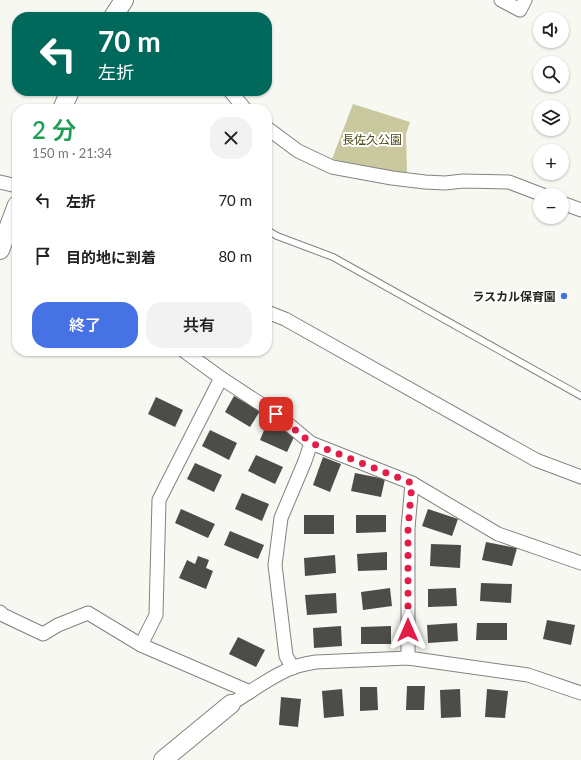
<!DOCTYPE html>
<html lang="ja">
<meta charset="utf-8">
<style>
body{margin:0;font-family:Lato,"Noto Sans JP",sans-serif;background:#f2f2f2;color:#202124;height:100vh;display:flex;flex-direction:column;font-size:15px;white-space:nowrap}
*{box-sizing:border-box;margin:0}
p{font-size:13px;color:#757577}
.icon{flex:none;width:22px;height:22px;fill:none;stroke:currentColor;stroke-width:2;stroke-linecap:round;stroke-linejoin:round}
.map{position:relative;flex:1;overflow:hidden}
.details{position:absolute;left:12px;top:104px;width:260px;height:252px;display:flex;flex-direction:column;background:#fff;border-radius:16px;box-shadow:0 1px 3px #0004}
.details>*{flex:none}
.banner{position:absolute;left:12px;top:12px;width:260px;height:84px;border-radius:16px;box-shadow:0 1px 3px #0004;background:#00695c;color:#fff;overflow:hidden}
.buttons{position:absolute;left:533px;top:12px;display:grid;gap:8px}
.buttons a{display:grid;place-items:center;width:36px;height:36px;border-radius:50%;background:#fff;box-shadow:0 1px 3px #0004;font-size:20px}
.pin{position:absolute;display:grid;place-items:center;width:34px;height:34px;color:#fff;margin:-17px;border-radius:8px;box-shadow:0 2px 6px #0006}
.me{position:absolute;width:44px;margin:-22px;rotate:0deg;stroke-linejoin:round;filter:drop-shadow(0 0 3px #0008)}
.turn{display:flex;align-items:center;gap:14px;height:84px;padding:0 20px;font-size:18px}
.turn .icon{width:52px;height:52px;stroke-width:2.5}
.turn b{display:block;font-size:28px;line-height:34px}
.round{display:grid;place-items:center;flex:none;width:42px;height:42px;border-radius:16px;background:#f2f2f2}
.summary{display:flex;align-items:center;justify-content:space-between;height:68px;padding:0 20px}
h1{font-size:24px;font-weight:600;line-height:30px;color:#1e9e55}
.primary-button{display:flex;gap:8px;margin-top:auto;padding:8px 20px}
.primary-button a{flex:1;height:46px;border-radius:16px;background:#4772e4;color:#fff;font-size:16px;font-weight:600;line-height:46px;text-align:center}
.primary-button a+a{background:#f2f2f2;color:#202124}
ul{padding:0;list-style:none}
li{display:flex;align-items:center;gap:12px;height:56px;padding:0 20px}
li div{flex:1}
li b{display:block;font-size:15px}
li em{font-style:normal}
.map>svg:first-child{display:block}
.green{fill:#cac89e}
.building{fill:#4c4c48}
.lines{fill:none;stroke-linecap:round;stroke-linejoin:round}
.lane-casing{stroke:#83837f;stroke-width:8}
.street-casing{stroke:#83837f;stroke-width:15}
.secondary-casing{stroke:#83837f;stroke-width:20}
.lane{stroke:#fff;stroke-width:6}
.street{stroke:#fff;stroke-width:13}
.secondary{stroke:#fff;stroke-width:18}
.route{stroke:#e11d48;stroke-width:7;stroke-dasharray:0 12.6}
.poi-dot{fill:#4772e4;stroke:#fffffe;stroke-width:1.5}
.labels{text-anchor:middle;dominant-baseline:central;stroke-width:4;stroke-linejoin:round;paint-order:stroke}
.park-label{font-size:12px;fill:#4c4918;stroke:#fffffe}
.poi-label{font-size:12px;font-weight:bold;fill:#252423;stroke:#fffffe;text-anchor:end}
</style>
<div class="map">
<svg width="581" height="760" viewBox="0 0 581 760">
<rect width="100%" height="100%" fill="#f8f8f3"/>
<path class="green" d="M353 104 410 122 406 134 407 173 390 172 332 159Z"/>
<g class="building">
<path d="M234 396 260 411 250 427 225 412Z"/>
<path d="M156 397 183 410 175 427 148 414Z"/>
<path d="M267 423 295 435 287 452 260 440Z"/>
<path d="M210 430 237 443 229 460 202 446Z"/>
<path d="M256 455 283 467 275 484 248 471Z"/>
<path d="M323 457 341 464 330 492 313 485Z"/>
<path d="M195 463 222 475 214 492 187 479Z"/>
<path d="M355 473 385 479 381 497 351 491Z"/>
<path d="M242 493 269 504 262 521 235 509Z"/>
<path d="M181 509 215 524 208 538 175 523Z"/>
<path d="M428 509 458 519 452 536 422 526Z"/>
<rect x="304" y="515" width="30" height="19"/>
<path d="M356 515H386V532L356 533Z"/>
<path d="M230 531 264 545 258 559 224 545Z"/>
<path d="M486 542 517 548 512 566 482 560Z"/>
<path d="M431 544 461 545 460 568 430 566Z"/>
<path d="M387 552V570L358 571 357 554Z"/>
<path d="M335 555 336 573 305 576 304 558Z"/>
<path d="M198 556 209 560 206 568 213 571 206 589 179 578 187 560 195 564Z"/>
<path d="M481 583 512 584 511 603 480 601Z"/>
<path d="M390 588 392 606 363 610 361 592Z"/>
<path d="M456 588 457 606 428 607V589Z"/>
<path d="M336 593 337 613 307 615 305 595Z"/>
<path d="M547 620 575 625 571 645 543 639Z"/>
<path d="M457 623 458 641 428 643 427 625Z"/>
<path d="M477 623H507V640H476Z"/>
<path d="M341 626 342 646 314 648 313 628Z"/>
<path d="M391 626V644H361V627Z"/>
<path d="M238 637 265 650 256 667 229 654Z"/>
<path d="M407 686H425L424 710H406Z"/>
<path d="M360 687H377L378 710 360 711Z"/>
<path d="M342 689 344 716 324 718 322 691Z"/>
<path d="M460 689 461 717 441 718 440 690Z"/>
<path d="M487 689 508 691 505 718 485 717Z"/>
<path d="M281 697 301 699 298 727 279 725Z"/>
</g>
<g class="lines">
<g class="lane-casing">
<path id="lane" d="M267 230 277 236 333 257 581 396"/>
</g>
<g class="street-casing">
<g id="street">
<path d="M501 0 520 10 525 0"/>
<path d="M230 91 245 109"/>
<path d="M267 128 298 151 332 167 392 178 425 182 445 183 463 181 509 182 543 195"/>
<path d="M0 182 17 186"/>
<path d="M562 203 581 210"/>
<path d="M267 312 285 319 536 460 581 477"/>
<path d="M184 351 221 378 276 414 311 443 412 483 498 534 581 563"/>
<path d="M0 612 3 615 43 634 58 625 88 613 141 645 250 692"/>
<path d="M141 645 156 615 159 500 221 378"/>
<path d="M408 658V528L412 483"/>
<path d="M293 668 286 656 275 565 281 518 305 461 311 443"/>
<path d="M231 704C250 692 273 675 294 667 301 665 308 663 316 662L408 658 528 675 581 693"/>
</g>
</g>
<g class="secondary-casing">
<g id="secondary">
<path d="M113 17 124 0"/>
<path d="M62 109 70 91"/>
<path d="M0 250 17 205"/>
<path d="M163 760 231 704"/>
</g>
</g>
<use href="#lane" class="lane"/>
<use href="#street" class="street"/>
<use href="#secondary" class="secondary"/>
</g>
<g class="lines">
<path class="route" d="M276 414 311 443 412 483 408 528V630"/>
</g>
<circle class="poi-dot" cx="564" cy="296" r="4"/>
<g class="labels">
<g class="park-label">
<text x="372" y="139">長佐久公園</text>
</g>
<g class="poi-label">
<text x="556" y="296">ラスカル保育園</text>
</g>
</g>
</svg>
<div class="buttons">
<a><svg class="icon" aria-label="sound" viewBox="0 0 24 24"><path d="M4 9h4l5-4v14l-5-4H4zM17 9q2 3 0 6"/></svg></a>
<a><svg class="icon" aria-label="search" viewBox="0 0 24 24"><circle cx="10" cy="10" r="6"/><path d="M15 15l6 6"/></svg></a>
<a><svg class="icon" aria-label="layers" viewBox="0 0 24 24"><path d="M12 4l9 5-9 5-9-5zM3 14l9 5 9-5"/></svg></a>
<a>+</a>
<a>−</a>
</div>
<div class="pin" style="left:276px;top:414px;background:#d93025"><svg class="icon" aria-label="arrive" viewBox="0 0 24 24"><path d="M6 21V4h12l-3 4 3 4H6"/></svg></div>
<svg class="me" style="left:408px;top:630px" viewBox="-20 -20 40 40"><path d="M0-17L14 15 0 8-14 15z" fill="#e11d48" stroke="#fff" stroke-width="4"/></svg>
<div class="banner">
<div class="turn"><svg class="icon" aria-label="left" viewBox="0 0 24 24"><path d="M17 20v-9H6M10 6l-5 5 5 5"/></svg><div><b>70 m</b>左折</div></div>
</div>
<section class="details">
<div class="summary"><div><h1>2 分</h1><p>150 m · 21:34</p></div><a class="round"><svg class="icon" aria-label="close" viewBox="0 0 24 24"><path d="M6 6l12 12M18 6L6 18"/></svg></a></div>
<ul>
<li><svg class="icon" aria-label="left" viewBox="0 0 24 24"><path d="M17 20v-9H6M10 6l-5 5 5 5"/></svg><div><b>左折</b></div><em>70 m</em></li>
<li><svg class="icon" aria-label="arrive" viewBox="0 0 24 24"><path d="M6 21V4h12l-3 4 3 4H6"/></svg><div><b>目的地に到着</b></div><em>80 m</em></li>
</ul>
<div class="primary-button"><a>終了</a><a>共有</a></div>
</section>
</div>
